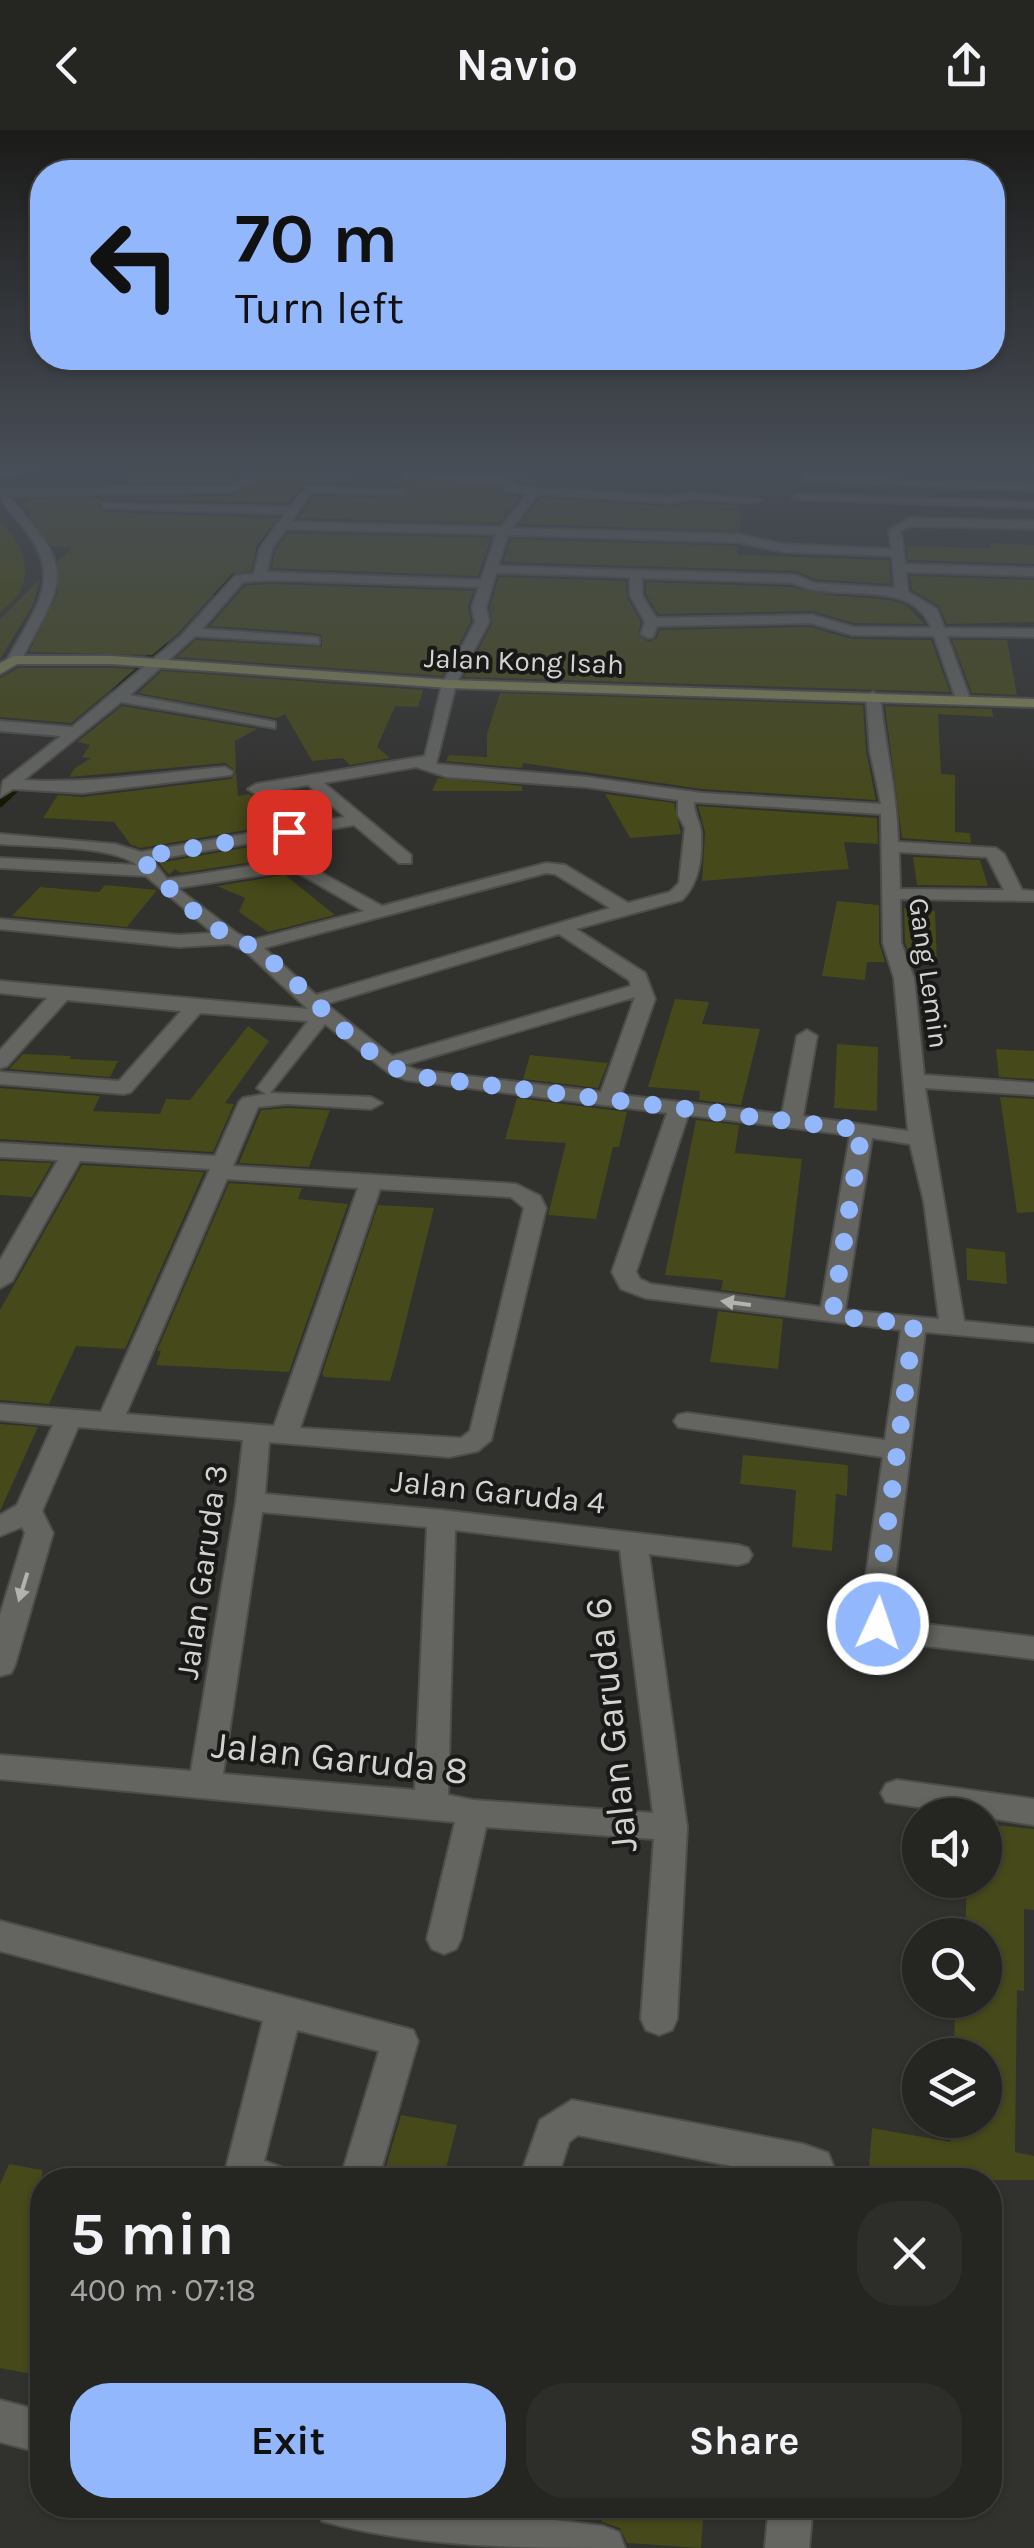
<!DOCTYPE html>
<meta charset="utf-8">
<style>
body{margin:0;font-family:Karla,sans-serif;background:#2d2d2a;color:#f1f3f6;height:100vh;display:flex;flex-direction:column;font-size:38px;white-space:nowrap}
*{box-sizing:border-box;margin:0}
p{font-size:32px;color:#a3a5a5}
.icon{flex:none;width:55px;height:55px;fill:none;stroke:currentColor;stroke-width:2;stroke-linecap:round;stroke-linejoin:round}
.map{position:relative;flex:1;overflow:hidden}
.panel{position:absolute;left:30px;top:2038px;width:972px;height:350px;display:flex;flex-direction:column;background:#252522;border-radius:40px;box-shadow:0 2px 8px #0004,0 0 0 2px #424240}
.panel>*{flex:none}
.top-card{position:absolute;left:30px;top:30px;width:975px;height:210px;border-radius:40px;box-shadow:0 2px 8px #0004,0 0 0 2px #424240;background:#92b7fd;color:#111;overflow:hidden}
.fabs{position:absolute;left:902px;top:1668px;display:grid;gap:20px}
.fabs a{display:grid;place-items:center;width:100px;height:100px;border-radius:50%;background:#252522;box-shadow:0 2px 8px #0004,0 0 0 2px #424240;font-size:50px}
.pin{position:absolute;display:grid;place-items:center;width:85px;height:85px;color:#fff;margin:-42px;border-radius:20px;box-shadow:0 5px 15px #0006}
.me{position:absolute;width:110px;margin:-55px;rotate:3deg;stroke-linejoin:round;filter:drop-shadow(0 0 8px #0008)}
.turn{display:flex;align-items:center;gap:35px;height:210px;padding:0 40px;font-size:45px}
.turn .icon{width:130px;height:130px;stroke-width:2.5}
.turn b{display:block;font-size:70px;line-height:85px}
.round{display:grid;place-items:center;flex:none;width:105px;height:105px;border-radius:40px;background:#2d2d2a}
.head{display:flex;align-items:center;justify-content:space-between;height:170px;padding:0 40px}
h1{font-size:60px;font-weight:700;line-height:75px}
.button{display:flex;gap:20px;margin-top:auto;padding:20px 40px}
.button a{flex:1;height:115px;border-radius:40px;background:#92b7fd;color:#111;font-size:40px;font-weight:700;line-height:115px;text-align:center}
.button a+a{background:#2d2d2a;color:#f1f3f6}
header{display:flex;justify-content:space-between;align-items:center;height:130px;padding:0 40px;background:#252522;font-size:45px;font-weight:700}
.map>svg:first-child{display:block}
.green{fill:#464901}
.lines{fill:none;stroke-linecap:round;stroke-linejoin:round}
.stream-far1{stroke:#171800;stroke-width:5}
.stream{stroke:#171800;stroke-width:8}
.building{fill:#46491a}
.street-casing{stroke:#4d4d4a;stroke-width:4}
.secondary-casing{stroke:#4d4d4a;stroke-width:4}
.street{fill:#646561;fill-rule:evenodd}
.secondary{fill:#808256;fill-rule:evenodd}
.oneway{fill:#b2b2af}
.route{stroke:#92b7fd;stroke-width:18;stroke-dasharray:0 32.4}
.labels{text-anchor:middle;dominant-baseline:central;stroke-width:8;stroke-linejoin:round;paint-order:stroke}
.far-street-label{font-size:28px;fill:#d3d3d1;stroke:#191917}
.street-label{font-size:32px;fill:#d3d3d1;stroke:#191917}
.near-street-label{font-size:38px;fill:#d3d3d1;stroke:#191917}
</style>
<header><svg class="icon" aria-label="back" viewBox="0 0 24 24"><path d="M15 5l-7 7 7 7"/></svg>Navio<svg class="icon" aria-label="share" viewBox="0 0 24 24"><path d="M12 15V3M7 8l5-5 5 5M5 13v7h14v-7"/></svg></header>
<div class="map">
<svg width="1034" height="2418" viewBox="0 0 1034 2418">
<rect width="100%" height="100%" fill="#31312e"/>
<path class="green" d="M0 391C29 420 38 456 0 482Z"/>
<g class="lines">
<g class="stream-far1">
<path d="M214 463 281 392 313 339"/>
<path d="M160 517 165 512"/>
</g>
<g class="stream">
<path d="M115 563 163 514"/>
<path d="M0 673 22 652"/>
</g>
</g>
<g class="building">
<path d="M128 339H289L500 358 504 365 520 367 499 393 298 388 313 366 406 368 400 356 308 352 287 373 101 369 97 373 105 382 278 388 257 416 251 441 232 444 178 503 152 525 29 522 58 462V431L73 417 51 416 23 376 28 369 232 366 258 351 251 341 229 352 39 355 42 350 127 353Z"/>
<path d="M470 343 589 346 586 357 519 353 510 345Z"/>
<path d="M540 368 672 377 691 373 741 376 739 401 519 394Z"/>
<path d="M288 403 491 408 478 446 272 438 276 420Z"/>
<path d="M511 409 737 416 738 425 889 430 891 454 815 449 796 441 503 432Z"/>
<path d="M990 413 1034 415V434L908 430 907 416 991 418Z"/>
<path d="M910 446 1034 450V492L947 494 939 476 912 460Z"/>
<path d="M499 447 626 451 627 467 641 492 638 505 649 512 657 508 660 500 810 497 852 509 931 510 950 562 464 547 492 494 490 477Z"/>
<path d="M40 449 33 475 0 529V489Z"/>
<path d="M646 452 792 457 829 465 889 470 906 475 924 494 854 493 812 481 658 484 646 464Z"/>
<path d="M269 454 474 461 468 476 471 491 442 546 177 527 196 510 322 517V506L315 503 210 496 245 456Z"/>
<path d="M952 510H1007L1017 565 972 563Z"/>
<path d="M18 538H111L135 539 71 593 0 587V548Z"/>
<path d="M162 541 423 560 418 577 395 576 377 617 390 628 350 635 343 628 312 631 285 584 276 588 138 563Z"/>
<path d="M500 563 863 575 866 621 876 670 702 659 523 633 522 638 446 631 449 625 487 627V604Z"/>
<path d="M122 576 257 599 235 611 236 641 225 633 69 647 75 638 91 628 82 627 90 615 77 612Z"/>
<path d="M885 576 992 579 993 587 938 584 941 644 955 645V702L970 703 971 713 902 708Z"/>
<path d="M236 642 238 666 249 664 257 668 292 662 316 688 141 718 131 715 114 692 43 688 58 665 82 667 231 649Z"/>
<path d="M438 648 522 656V661H432Z"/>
<path d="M605 664 674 673 681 704 630 708Z"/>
<path d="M698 676 877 688 878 714 844 712 849 739 702 751 705 702Z"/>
<path d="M249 717 265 730 181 743 175 739 169 745 159 733Z"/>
<path d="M913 727 980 730 988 756 917 755Z"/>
<path d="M285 745 335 785 268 802 239 782 245 768 217 756Z"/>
<path d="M105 755 157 760 127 797 12 786 40 757 99 762Z"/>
<path d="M837 771 879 775V813L885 832H867L865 850 822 846Z"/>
<path d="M904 778 935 781 937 835 913 834 905 812Z"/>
<path d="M675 869 709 872 702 894 760 899 741 975 699 970 700 961 648 957Z"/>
<path d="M248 896 269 911 225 973 234 974 213 1022 0 1009V958L100 966 93 981 160 984 166 969 190 970Z"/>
<path d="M837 914 878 917 877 981 834 978Z"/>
<path d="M996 919 1034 921V949L999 947Z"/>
<path d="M23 924 71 926 70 929 118 931 110 947 9 939Z"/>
<path d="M530 925 608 933 598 958 523 949Z"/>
<path d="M1000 967 1034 969V1082L1017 1083Z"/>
<path d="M517 968 627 982 619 1017H613L596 1089 548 1085 566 1013 505 1009Z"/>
<path d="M287 978 330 980 309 1037 239 1033 261 980Z"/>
<path d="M696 990 739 995 735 1023 802 1029 785 1168 721 1160 723 1150 665 1145Z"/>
<path d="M0 1031 52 1033 32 1067 0 1065Z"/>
<path d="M82 1035 204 1042 125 1219 76 1216 49 1274 0 1270V1180Z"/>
<path d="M229 1053 302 1058 298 1069 348 1074 289 1242 156 1235 161 1221H157Z"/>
<path d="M378 1075 434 1078 396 1230 390 1251 325 1247 322 1244Z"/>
<path d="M966 1118 1005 1122 1007 1154 967 1150Z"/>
<path d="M718 1181 783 1189 778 1239 710 1232Z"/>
<path d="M0 1294 38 1297 0 1381Z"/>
<path d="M743 1325 848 1335 847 1366 836 1364 832 1421 792 1417 796 1360 740 1354Z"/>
<path d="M985 1694 1034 1699V1780L1024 1779V1861L1017 1860 1015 2022 1034 2026V2050H868L872 1998 951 2012V1990H985V1925H954L955 1870H985V1805H965L967 1750H985Z"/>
<path d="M401 1985 457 1995 443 2050H382Z"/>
<path d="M9 2034 42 2040V2246L0 2238V2055Z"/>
<path d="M603 2375H704L701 2418 627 2413 620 2398 602 2392Z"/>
</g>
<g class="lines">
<g class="street-casing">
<g id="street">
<path d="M40 339 0 347V341Z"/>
<path d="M408 343 510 349 516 352 514 356 672 367 691 363 762 370 756 373 691 369 672 373 538 364 512 398 737 404 782 414 891 419 889 400 910 388 1034 391V399L912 396 901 401 905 434 1034 438V446L906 442 908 462 937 479 944 498 1034 499V507L947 506 970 569 963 573 956 569 934 506 852 505 811 493 657 496 653 507 648 508 641 504 645 492 630 465V447L496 443 486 477 489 492 456 554 436 634 586 647 702 663 881 674 870 621 866 566 873 562 880 566C885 615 897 662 898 712L996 718 1004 724 1022 760 1034 761V771L900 769 901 813 914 848 924 945 1034 953V965L925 958 964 1191 1034 1198V1212L925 1202 891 1481 899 1491 1034 1507V1529L893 1512 869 1501 861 1481 883 1327 678 1297 674 1291 678 1285 687 1283 885 1310 901 1200 645 1168 621 1159 612 1142 667 983 406 950 389 943 325 894 270 963 371 967 382 973 371 979 287 974 258 977 233 1036 516 1054 540 1066 546 1078 491 1310 478 1321 449 1327 269 1312 265 1364 441 1380 738 1415 748 1418 752 1425 748 1432 738 1435 649 1424 687 1697 677 1889 672 1900 659 1905 646 1900 641 1889 654 1709 486 1697 461 1809 456 1819 444 1824 432 1819 427 1809 455 1692 0 1649V1625L191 1641 236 1372 243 1310 78 1297 42 1381 53 1403 15 1535 11 1543 0 1546V1485L25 1403 22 1397 0 1406V1385L17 1375 53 1295 0 1290V1274L101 1282 210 1039 80 1031 12 1151 0 1158V1130L58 1030 0 1027V1013L215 1026 239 972 243 968 266 964 257 958 308 891 200 883 131 962 124 964 0 954V942L119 951 181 881 67 870 7 936 0 938V920L47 868 0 863V851L308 879 244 820 229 814 179 817 0 799V789L179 805 213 803 146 746 0 738V728L137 735C113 715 33 717 0 714V704L115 714 141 722 345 687 308 655 256 664 248 659 256 654 425 626 442 554 475 492 472 477 479 457 269 450 243 452 202 499 314 507 319 508V514L195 506 130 565 270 591 275 592V598L121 572 24 650C92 654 157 643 225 637L233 642 231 645 82 663 13 659 0 667 3 651 61 606 0 601V591L72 597 181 506 235 446 254 444 260 418 285 384 105 378 101 373 289 377 308 356 400 360 404 365 311 362 291 392 501 397 527 364 504 361V355L404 348ZM286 399 496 404 481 450 267 442 272 418ZM508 405 737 412 782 422 892 426 895 458 814 453 796 445 498 436ZM642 448 793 453C834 474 913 446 931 498L853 497 812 485 656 488 642 465ZM416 637 447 647 586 657 678 670V685L685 698 679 753 670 762 628 773 565 735 546 733 382 776 296 729 167 749 152 730 354 695 399 733H411V725L324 653ZM694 672 881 684 883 813 894 848 908 1001 803 986 817 906 807 900 797 906 782 984 621 965 655 869 645 843 576 799 682 770C700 752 702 727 701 702 700 692 694 684 694 672ZM899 722 987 727 1004 760 900 759ZM293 740 364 781 252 810 238 804 177 758ZM546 743 555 744 610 778 316 865 264 818ZM559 804 629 850 631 856 392 926 326 874ZM635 867 601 962 417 940 404 935ZM688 985 850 1005 821 1177 651 1154 640 1149 636 1142ZM872 1008 910 1014 924 1072 939 1189 845 1180ZM227 1049 358 1058 274 1296 126 1284ZM380 1059 511 1067 524 1078 470 1301 461 1308 300 1298ZM262 1382 427 1397 415 1660 223 1644ZM455 1400 620 1420 653 1683 473 1670 448 1665Z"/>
<path d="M250 345 254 350 232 362 9 366C75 442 67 444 21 530L9 533 7 530C37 475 67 446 18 391 9 380 0 373 0 359L230 356Z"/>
<path d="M806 346 1034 354V360L802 351Z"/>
<path d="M796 364 1034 372V378L792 369Z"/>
<path d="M897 1650 1034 1669V1695L886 1672 881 1663 886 1654Z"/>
<path d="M0 1791 413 1900 418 1911 378 2050H340L379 1921 297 1900 264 2031 281 2037 286 2050H223L263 1891 0 1821Z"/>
<path d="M572 1970 803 2014 828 2023 839 2050H801L578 2005 569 2012 557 2050H519L540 1990Z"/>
<path d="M0 2270 42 2281V2323L0 2312Z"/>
<path d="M316 2375H429L603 2396 619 2402 625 2418C525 2418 418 2418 322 2391Z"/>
<path d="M769 2375H813L809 2418H765Z"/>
</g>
</g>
<g class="secondary-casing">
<path id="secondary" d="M14 526H111L449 550 1034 569V577L449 558 111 534H17L0 544V533Z"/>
</g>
<use href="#street" class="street"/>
<use href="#secondary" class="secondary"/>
</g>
<defs><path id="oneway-solid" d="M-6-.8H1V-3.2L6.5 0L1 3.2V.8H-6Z" transform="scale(2.5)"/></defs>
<g class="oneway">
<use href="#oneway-solid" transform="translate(736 1173) rotate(-172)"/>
<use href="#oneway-solid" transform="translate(23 1457) rotate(107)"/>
</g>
<linearGradient id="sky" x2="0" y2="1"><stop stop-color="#1b1b19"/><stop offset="0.5" stop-color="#484e57"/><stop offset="1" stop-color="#484e57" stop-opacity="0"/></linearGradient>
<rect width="1034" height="677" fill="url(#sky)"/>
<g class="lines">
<path class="route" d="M289 702 140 727C167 757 196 788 232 808 238 812 246 813 253 817 308 855 349 921 413 946L862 1000 832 1186 914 1194 876 1482 878 1494"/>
</g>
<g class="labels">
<g class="far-street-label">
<text transform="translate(524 531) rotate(2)">Jalan Kong Isah</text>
<text transform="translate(929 843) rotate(82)">Gang Lemin</text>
</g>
<g class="street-label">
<text transform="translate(498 1362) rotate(6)">Jalan Garuda 4</text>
<text transform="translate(202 1442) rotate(-82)">Jalan Garuda 3</text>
</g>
<g class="near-street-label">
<text transform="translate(611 1595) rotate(-96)">Jalan Garuda 6</text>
<text transform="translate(340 1628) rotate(6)">Jalan Garuda 8</text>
</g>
</g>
</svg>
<div class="fabs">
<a><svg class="icon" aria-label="sound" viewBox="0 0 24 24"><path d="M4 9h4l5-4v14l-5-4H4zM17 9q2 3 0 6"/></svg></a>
<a><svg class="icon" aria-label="search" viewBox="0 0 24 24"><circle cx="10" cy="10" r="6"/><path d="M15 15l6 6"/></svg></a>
<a><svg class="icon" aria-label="layers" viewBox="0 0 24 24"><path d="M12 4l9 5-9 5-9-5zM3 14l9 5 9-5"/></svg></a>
</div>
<div class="pin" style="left:289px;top:702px;background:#d93025"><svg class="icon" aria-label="arrive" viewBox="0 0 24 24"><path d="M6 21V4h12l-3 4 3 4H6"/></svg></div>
<svg class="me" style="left:878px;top:1494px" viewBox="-20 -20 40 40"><circle r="17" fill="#92b7fd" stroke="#fff" stroke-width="3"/><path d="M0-11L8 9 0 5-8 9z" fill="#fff"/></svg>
<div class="top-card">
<div class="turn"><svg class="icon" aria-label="left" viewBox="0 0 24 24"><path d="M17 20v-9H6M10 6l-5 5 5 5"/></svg><div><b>70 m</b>Turn left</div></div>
</div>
<section class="panel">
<div class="head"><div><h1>5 min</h1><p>400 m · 07:18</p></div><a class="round"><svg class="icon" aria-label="close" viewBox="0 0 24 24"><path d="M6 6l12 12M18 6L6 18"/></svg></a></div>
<div class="button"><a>Exit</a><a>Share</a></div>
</section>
</div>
